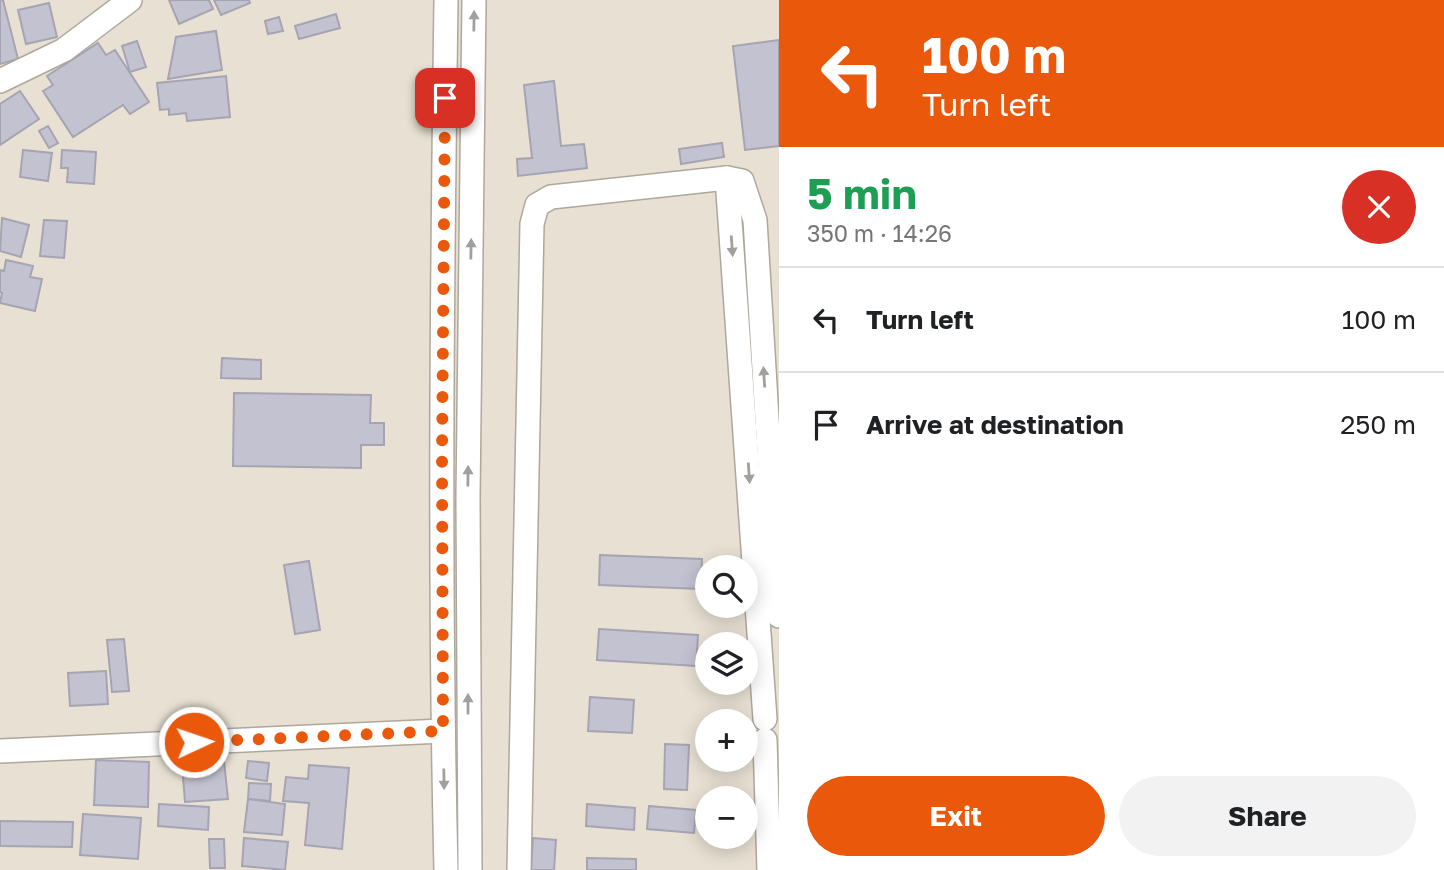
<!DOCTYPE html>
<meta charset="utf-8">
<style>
body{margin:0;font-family:"Golos Text",sans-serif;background:#f2f2f2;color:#202124;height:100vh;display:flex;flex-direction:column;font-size:26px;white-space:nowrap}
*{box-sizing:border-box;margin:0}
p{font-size:23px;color:#757577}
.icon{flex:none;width:38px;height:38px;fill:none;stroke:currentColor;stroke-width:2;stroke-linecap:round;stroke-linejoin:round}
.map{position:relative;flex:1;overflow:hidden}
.panel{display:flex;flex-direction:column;background:#fff;width:665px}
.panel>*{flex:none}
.top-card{background:#ea580c;color:#fff;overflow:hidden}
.fabs{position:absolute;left:695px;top:555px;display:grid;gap:14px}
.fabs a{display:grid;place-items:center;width:63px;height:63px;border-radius:50%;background:#fff;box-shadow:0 4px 18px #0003;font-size:35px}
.pin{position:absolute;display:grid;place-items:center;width:60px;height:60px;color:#fff;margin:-30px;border-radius:14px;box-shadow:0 4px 10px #0006}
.me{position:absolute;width:77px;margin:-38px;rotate:87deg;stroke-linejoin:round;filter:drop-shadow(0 0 5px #0008)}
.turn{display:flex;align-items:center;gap:24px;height:147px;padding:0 28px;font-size:32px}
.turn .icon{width:91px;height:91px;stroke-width:2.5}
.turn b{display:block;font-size:49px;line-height:60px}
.round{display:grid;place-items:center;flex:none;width:74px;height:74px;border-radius:37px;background:#f2f2f2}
.overview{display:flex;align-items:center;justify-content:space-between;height:119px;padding:0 28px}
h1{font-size:42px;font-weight:700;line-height:52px;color:#1e9e55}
.button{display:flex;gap:14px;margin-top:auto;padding:14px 28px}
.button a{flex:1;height:80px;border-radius:42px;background:#ea580c;color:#fff;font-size:28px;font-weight:700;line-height:80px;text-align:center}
.button a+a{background:#f2f2f2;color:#202124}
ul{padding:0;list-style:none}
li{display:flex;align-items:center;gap:21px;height:105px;padding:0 28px;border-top:2px solid #e0e0e0}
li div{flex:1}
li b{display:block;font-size:26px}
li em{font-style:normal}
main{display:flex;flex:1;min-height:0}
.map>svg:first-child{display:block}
.building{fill:#c3c2d0;stroke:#a6a4b2;stroke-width:2}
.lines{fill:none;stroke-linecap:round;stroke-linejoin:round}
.minor-casing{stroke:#aea79b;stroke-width:26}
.minor{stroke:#fff;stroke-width:23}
.oneway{fill:#a1a09e}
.route{stroke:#ea580c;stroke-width:12;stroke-dasharray:0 21.6}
</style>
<main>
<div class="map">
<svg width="779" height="870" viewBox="0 0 779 870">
<rect width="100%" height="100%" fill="#e8e0d3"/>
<g class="building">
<path d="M0 0H3L18 59 0 64Z"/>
<path d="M169 0H209L213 9 179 24Z"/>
<path d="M214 0H249L250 3 221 15Z"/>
<path d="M49 3 57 37 26 44 18 10Z"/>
<path d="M336 14 340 28 299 39 295 26Z"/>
<path d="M279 17 283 31 268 34 265 21Z"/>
<path d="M216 31 222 70 168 79 176 37Z"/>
<path d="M779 40V146L745 150 733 46Z"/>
<path d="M137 41 146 67 130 72 122 46Z"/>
<path d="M98 43 106 55 115 50 149 102 130 114 123 105 73 137 43 91 53 85 47 76Z"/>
<path d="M226 76 230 117 187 121 186 113 169 115V109L160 110 157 83Z"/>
<path d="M554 81 561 146 584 144 587 168 518 176 517 159 532 158 524 85Z"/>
<path d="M20 91 39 119 0 145V104Z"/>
<path d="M48 126 58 143 49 148 39 131Z"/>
<path d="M722 143 724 157 681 164 679 149Z"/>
<path d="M23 150 52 153 48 181 20 177Z"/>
<path d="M62 150 96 152 94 184 67 182 68 168H61Z"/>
<path d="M2 218 29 225 21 257 0 251Z"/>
<path d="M44 220 67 221 64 258 40 256Z"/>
<path d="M6 260 33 266 30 277 42 279 35 311 0 303 2 293 0 292V270L4 271Z"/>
<path d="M222 358 261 360V379L221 378Z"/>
<path d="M234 393 371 395 370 423H384V445H361V468L233 466Z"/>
<path d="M600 555 702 559 701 589 599 585Z"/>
<path d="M309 561 320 630 295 634 284 565Z"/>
<path d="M599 629 698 635 696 666 597 660Z"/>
<path d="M124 639 129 691 112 692 107 640Z"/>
<path d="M106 671 108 704 70 706 68 673Z"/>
<path d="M590 697 634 700 632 733 588 731Z"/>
<path d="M665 744 689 745 687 790 664 789Z"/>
<path d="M96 760 149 762 148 807 94 805Z"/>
<path d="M224 761 228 799 185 802 182 765Z"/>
<path d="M248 761 269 763 267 781 246 778Z"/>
<path d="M309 765 349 768 342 849 305 845 309 803 283 801 286 777 308 779Z"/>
<path d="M249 783 271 784 270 801 248 799Z"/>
<path d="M248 799 285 804 282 835 244 832Z"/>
<path d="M159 804 209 807 208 830 158 826Z"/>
<path d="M587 804 635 808 634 830 586 826Z"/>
<path d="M649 806 696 810 694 833 647 829Z"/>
<path d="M83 814 141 818 138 859 80 855Z"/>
<path d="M0 821 73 822 72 847 0 846Z"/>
<path d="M244 838 288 842 285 870 242 866Z"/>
<path d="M533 838 556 840 554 870H531Z"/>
<path d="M209 839H224L225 868H210Z"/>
<path d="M587 858 636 859V870H587Z"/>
</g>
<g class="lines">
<g class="minor-casing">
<g id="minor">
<path d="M0 81 64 50 130 0"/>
<path d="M727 178 765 719"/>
<path d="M765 740 769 870"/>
<path d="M0 751 443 731"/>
<path d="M446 870C439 580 442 290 446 0"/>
<path d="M470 870 468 498 474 0"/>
<path d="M519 870 532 224 537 205 551 197 727 178 742 181 755 220 779 616"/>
</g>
</g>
<use href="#minor" class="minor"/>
</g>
<defs><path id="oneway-solid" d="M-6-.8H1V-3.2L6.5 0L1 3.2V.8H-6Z" transform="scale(1.75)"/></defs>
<g class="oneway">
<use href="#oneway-solid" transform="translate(474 21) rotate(-89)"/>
<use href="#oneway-solid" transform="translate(732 246) rotate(86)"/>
<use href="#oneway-solid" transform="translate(471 249) rotate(-89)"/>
<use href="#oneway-solid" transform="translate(764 377) rotate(-94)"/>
<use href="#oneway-solid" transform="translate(749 473) rotate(86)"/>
<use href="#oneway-solid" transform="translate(468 476) rotate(-89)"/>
<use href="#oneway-solid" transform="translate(468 704) rotate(-90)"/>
<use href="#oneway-solid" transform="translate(444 779) rotate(89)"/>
</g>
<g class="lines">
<path class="route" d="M194 742 443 731 442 454 445 98"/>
</g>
</svg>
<div class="fabs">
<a><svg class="icon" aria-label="search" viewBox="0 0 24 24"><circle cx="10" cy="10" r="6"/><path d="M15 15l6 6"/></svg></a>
<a><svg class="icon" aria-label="layers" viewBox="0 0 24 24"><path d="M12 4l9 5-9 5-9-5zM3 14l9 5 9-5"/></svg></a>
<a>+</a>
<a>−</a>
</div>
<div class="pin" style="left:445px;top:98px;background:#d93025"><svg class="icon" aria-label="arrive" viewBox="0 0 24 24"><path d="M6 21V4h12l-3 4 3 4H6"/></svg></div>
<svg class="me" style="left:194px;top:742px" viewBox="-20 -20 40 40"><circle r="17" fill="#ea580c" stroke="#fff" stroke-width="3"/><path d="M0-11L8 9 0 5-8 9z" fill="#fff"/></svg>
</div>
<section class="panel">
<div class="top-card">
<div class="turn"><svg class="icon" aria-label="left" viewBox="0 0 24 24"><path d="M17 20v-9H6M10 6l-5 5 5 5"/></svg><div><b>100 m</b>Turn left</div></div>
</div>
<div class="overview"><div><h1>5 min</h1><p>350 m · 14:26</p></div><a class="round" style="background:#d93025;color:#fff"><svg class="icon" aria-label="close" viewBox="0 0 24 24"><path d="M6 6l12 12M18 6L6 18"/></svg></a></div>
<ul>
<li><svg class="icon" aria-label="left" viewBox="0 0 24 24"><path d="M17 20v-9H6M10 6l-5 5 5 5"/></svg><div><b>Turn left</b></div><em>100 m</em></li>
<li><svg class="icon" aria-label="arrive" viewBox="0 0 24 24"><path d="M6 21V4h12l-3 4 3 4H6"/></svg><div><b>Arrive at destination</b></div><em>250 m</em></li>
</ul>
<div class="button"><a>Exit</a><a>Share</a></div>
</section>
</main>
